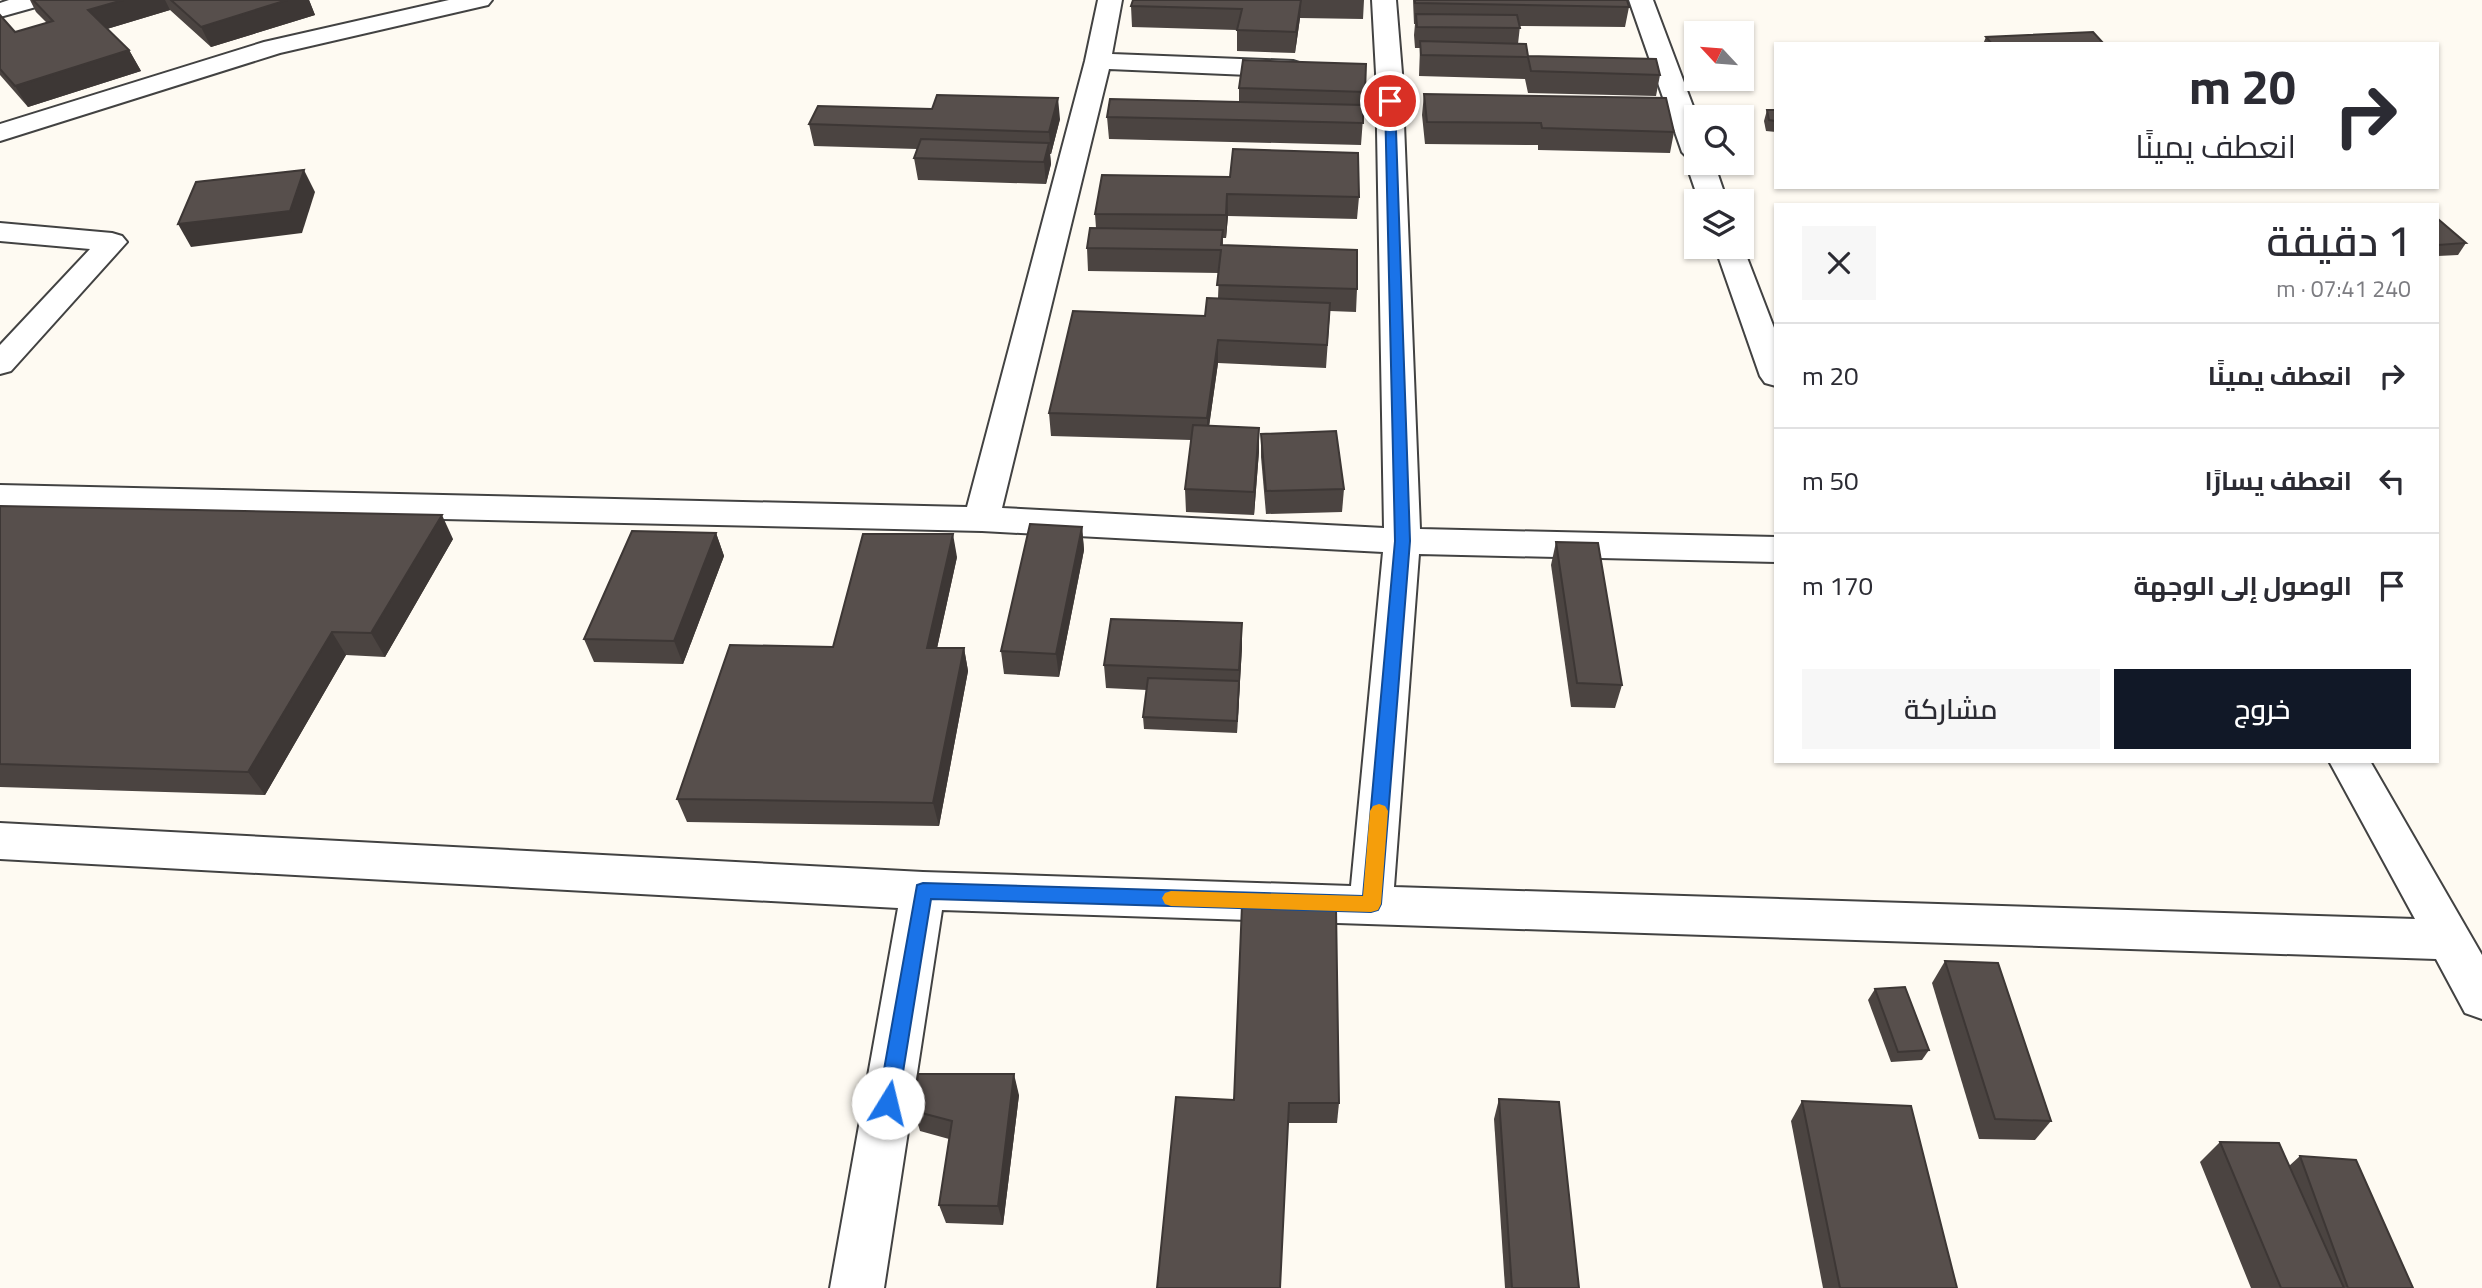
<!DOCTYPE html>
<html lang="ar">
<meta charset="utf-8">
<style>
body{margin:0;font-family:Georgia,Cairo,serif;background:#f7f7f7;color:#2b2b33;direction:rtl;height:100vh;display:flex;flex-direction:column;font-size:26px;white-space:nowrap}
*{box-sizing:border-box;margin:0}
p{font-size:23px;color:#7c7c81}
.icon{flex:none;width:38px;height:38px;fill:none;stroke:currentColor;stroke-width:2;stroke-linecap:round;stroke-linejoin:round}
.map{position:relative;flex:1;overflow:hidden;direction:ltr}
.sheet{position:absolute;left:1774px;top:203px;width:665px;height:560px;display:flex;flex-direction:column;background:#fff;border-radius:0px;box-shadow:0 2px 5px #0004;direction:rtl}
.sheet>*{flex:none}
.guide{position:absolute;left:1774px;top:42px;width:665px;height:147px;border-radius:0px;box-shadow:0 2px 5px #0004;direction:rtl;background:#fff;color:#2b2b33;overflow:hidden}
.needle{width:46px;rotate:296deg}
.buttons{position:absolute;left:1684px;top:21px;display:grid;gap:14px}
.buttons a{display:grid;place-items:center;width:70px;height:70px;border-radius:0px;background:#fff;box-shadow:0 2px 5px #0004;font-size:35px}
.pin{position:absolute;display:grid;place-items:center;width:60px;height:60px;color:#fff;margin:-30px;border:4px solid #fff;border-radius:50%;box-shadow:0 2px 7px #0007}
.me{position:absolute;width:77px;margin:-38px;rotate:9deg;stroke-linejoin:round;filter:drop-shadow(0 0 5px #0008)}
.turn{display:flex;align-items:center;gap:24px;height:147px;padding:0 28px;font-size:32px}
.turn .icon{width:91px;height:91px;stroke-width:2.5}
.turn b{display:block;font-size:49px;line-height:60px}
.round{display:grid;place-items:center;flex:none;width:74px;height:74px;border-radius:0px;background:#f7f7f7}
.overview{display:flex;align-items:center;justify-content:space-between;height:119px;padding:0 28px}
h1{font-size:42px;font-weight:600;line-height:52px}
.primary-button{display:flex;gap:14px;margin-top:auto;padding:14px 28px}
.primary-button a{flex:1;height:80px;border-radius:0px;background:#111827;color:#fff;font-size:28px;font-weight:600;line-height:80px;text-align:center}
.primary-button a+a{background:#f7f7f7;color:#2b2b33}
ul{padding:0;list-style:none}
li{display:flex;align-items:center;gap:21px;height:105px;padding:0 28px;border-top:2px solid #e1e1e2}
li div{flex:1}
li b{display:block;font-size:26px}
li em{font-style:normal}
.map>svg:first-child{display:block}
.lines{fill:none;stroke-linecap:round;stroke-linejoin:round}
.minor-casing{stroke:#424242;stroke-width:4}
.minor{fill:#fff;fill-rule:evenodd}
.wall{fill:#4b4441}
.shaded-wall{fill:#3d3735}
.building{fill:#574f4c;stroke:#3d3735;stroke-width:2}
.route{fill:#1a73e8;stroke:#114b97;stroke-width:2}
.slow{fill:#f59e0b}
</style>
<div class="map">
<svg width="2482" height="1288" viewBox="0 0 2482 1288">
<rect width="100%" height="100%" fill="#fefaf2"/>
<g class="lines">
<g class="minor-casing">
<g id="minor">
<path d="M9 0H47L43 5 0 17V3Z"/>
<path d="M449 0H492L488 5 280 53 0 141V124L264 42Z"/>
<path d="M1098 0H1122L1112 54 1293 61 1302 64 1306 69 1302 74 1293 77 1109 69 1002 508 1384 528 1376 73 1372 0H1396L1402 73 1420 529 1776 537V562L1419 554 1394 887 2415 919 2329 761H2370L2482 955V1019L2465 1013 2436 959 942 910 884 1288H830L898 908 0 859V823L923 872 1351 886 1383 552 982 531 0 509V485L967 507 1085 61Z"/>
<path d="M1629 0H1653L1697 117 1696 163H1714L1727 201H1699L1686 163 1689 159 1682 152Z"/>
<path d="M0 223 112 233 122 236 127 242 11 371 0 374V345L90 249 0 241Z"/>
<path d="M1741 242 1776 333V386L1765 383 1760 376 1715 247H1741Z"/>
</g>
</g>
<use href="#minor" class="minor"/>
</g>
<g class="wall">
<path d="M30 0H309L315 15 211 47 170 10 107 29 129 50 141 71 28 107 0 75V15L15 32 47 23 36 12Z"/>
<path d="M1133 0H1364L1363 19 1300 18 1295 53 1237 51V30L1132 27 1131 6Z"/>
<path d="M1413 0H1627L1629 7 1625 27 1520 26 1518 44 1528 56 1660 75 1656 96 1528 93 1525 79 1419 76 1420 48H1415L1414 35 1415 24H1414Z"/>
<path d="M1986 37 2104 44H1983Z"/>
<path d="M1239 88 1365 92 1361 145 1109 139 1107 117 1239 102Z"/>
<path d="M1424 94 1674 132 1670 153 1538 150V145L1425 144 1422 115Z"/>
<path d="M1767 110H1776V132L1766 131 1764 121Z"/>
<path d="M1060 119 1051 154H1050L1051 164 1046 184 918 180 914 158 917 149 814 146 809 124Z"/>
<path d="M1102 175 1359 197 1357 219 1228 216 1226 238H1223V245L1357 289 1356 312 1330 311 1326 368 1218 363 1209 426 1259 428V451L1254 515 1186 512 1185 489 1191 440 1051 436 1049 413 1205 316 1218 298 1219 273 1088 271 1087 248 1096 228 1095 214Z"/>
<path d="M2438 219 2466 243 2458 255 2438 256Z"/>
<path d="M1261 434 1344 489 1342 512 1266 514 1261 457Z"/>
<path d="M0 506 453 539 385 657 346 655 265 795 0 787Z"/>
<path d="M1082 527 1084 550 1059 677 1004 674 1001 651Z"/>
<path d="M716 533 724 556 683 664 594 662 584 639Z"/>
<path d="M1556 542 1622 685 1615 708 1571 707 1551 565Z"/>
<path d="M957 557 937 648H964L968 671 939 826 687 822 677 799 833 647Z"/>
<path d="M1242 623V647L1237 733 1144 729 1143 717 1147 690 1106 688 1104 665Z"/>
<path d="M1945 961 2051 1121 2035 1140 1979 1139 1932 983Z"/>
<path d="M1875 989 1929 1050 1922 1060 1891 1062 1868 1000Z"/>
<path d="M1019 1095 1003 1225 946 1223 939 1205 949 1139 920 1131 914 1111Z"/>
<path d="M1499 1099 1579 1288H1505L1494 1119Z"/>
<path d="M1234 1100 1339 1103 1337 1123H1288Z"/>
<path d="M1802 1101 1957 1288H1823L1791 1121Z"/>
<path d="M2220 1142 2289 1166 2300 1156 2413 1288H2251L2200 1162Z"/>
</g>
<g class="shaded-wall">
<path d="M123 0H165L170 10 100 31 88 10Z"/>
<path d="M287 0H309L315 15 211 47 201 27Z"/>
<path d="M1301 0 1300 18 1295 53 1296 32Z"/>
<path d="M129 50 141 71 28 107 15 86Z"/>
<path d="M1058 98 1060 119 1051 154 1049 132Z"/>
<path d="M1049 143 1051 164 1046 184 1044 162Z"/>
<path d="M304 170 315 192 302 233 191 247 178 224Z"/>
<path d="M1227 194 1228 216 1226 238V215Z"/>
<path d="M1218 340V363L1207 441V418Z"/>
<path d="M1259 428V451L1254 515V492Z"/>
<path d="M442 515 453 539 385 657 371 633Z"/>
<path d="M1082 527 1084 550 1059 677 1056 654Z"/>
<path d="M716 533 724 556 683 664 674 641Z"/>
<path d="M953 534 957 557 932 671 927 648Z"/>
<path d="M1242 623V647L1237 733 1239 670Z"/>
<path d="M332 632 346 655 265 795 248 772Z"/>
<path d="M964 648 968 671 939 826 933 803Z"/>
<path d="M1014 1074 1019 1095 1003 1225 998 1206Z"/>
</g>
<g class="building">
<path d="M33 0H123L88 10 129 50 15 86 0 69V15L15 32 53 21Z"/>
<path d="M171 0H287L201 27Z"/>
<path d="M1133 0H1301L1296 32 1237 30 1242 9 1131 6Z"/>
<path d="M1415 0H1627L1629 7 1415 3Z"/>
<path d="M1416 14 1517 15 1520 28 1417 27Z"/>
<path d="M2093 32 2104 44H1992L1986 37Z"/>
<path d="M1420 41 1526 44 1528 56 1656 59 1660 75 1531 71 1528 57 1421 55Z"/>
<path d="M1243 60 1366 64 1365 92 1239 88Z"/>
<path d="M1424 94 1666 98 1674 132 1542 128 1541 123 1427 122Z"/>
<path d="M937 95 1058 98 1049 132 809 124 818 106 932 109Z"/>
<path d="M1110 99 1363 105V123L1107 117Z"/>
<path d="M1767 110H1776V121L1769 120Z"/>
<path d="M921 139 1049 143 1044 162 914 158Z"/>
<path d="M1233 149 1358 153 1359 197 1227 194 1226 215 1095 214 1102 175 1230 177Z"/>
<path d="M304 170 290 211 178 224 196 182Z"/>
<path d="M2438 219 2466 243 2438 245Z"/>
<path d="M1090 228 1223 230 1221 245 1357 250V289L1217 285 1221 250 1087 248Z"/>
<path d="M1207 298 1330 303 1327 345 1218 340 1207 418 1049 413 1073 311 1205 316Z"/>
<path d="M1193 425 1259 428 1254 492 1185 489Z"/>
<path d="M1336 431 1344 489 1266 491 1261 434Z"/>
<path d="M0 506 442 515 371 633 332 632 248 772 0 764Z"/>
<path d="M1030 524 1082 527 1056 654 1001 651Z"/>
<path d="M632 531 716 533 674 641 584 639Z"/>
<path d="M863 534H953L927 648H964L933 803 677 799 730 645 833 647Z"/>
<path d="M1556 542 1598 543 1622 685 1577 683Z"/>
<path d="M1111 619 1242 623 1239 670 1104 665Z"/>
<path d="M1148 678 1239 681 1237 721 1143 717Z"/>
<path d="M1242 905 1336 908 1339 1103H1289L1280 1288H1157L1176 1097 1234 1100Z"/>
<path d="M1945 961 1998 963 2051 1121 1995 1119Z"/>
<path d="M1905 987 1929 1050 1898 1052 1875 989Z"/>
<path d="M918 1074H1014L998 1206 939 1205 952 1121 914 1111Z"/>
<path d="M1499 1099 1559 1102 1579 1288H1512Z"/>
<path d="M1802 1101 1911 1106 1957 1288H1840Z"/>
<path d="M2220 1142 2279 1143 2344 1288H2281Z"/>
<path d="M2300 1156 2356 1160 2413 1288H2348Z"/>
</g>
<path class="route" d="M1390 98 1395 101 1410 541 1381 904 1378 910 1371 912 931 899 898 1103 895 1109 888 1112 881 1109 878 1103 917 885 923 883 1363 896 1395 541 1385 101Z"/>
<path class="slow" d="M1379 804 1385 806 1388 811 1381 904 1378 910 1371 912 1171 906 1165 904 1162 898 1165 893 1171 891 1363 896 1370 811 1373 806Z"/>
</svg>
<div class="buttons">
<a><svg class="needle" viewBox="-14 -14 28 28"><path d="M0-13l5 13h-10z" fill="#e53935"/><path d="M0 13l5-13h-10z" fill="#7c7c81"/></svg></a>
<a><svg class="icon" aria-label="search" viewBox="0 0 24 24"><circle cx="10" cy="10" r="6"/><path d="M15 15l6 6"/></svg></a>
<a><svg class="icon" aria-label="layers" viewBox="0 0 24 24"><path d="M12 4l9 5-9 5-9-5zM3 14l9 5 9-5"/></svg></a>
</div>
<div class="pin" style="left:1390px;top:101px;background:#d93025"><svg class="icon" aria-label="arrive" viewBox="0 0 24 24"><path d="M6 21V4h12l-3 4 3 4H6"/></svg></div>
<svg class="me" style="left:888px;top:1103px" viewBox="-20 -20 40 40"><circle r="19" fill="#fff"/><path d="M0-13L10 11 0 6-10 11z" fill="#1a73e8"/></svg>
<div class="guide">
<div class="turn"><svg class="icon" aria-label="right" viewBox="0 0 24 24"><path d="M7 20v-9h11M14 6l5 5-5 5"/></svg><div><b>20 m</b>انعطف يمينًا</div></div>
</div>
<section class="sheet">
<div class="overview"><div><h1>1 دقيقة</h1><p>240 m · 07:41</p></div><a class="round"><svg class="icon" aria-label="close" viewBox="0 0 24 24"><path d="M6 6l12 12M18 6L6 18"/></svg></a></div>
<ul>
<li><svg class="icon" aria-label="right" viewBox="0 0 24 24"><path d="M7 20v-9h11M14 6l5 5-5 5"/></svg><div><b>انعطف يمينًا</b></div><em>20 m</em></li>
<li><svg class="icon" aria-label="left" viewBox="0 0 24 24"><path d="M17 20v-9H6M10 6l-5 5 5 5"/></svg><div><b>انعطف يسارًا</b></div><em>50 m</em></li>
<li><svg class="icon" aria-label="arrive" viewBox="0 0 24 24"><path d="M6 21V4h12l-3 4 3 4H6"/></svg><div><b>الوصول إلى الوجهة</b></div><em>170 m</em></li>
</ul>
<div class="primary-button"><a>خروج</a><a>مشاركة</a></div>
</section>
</div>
